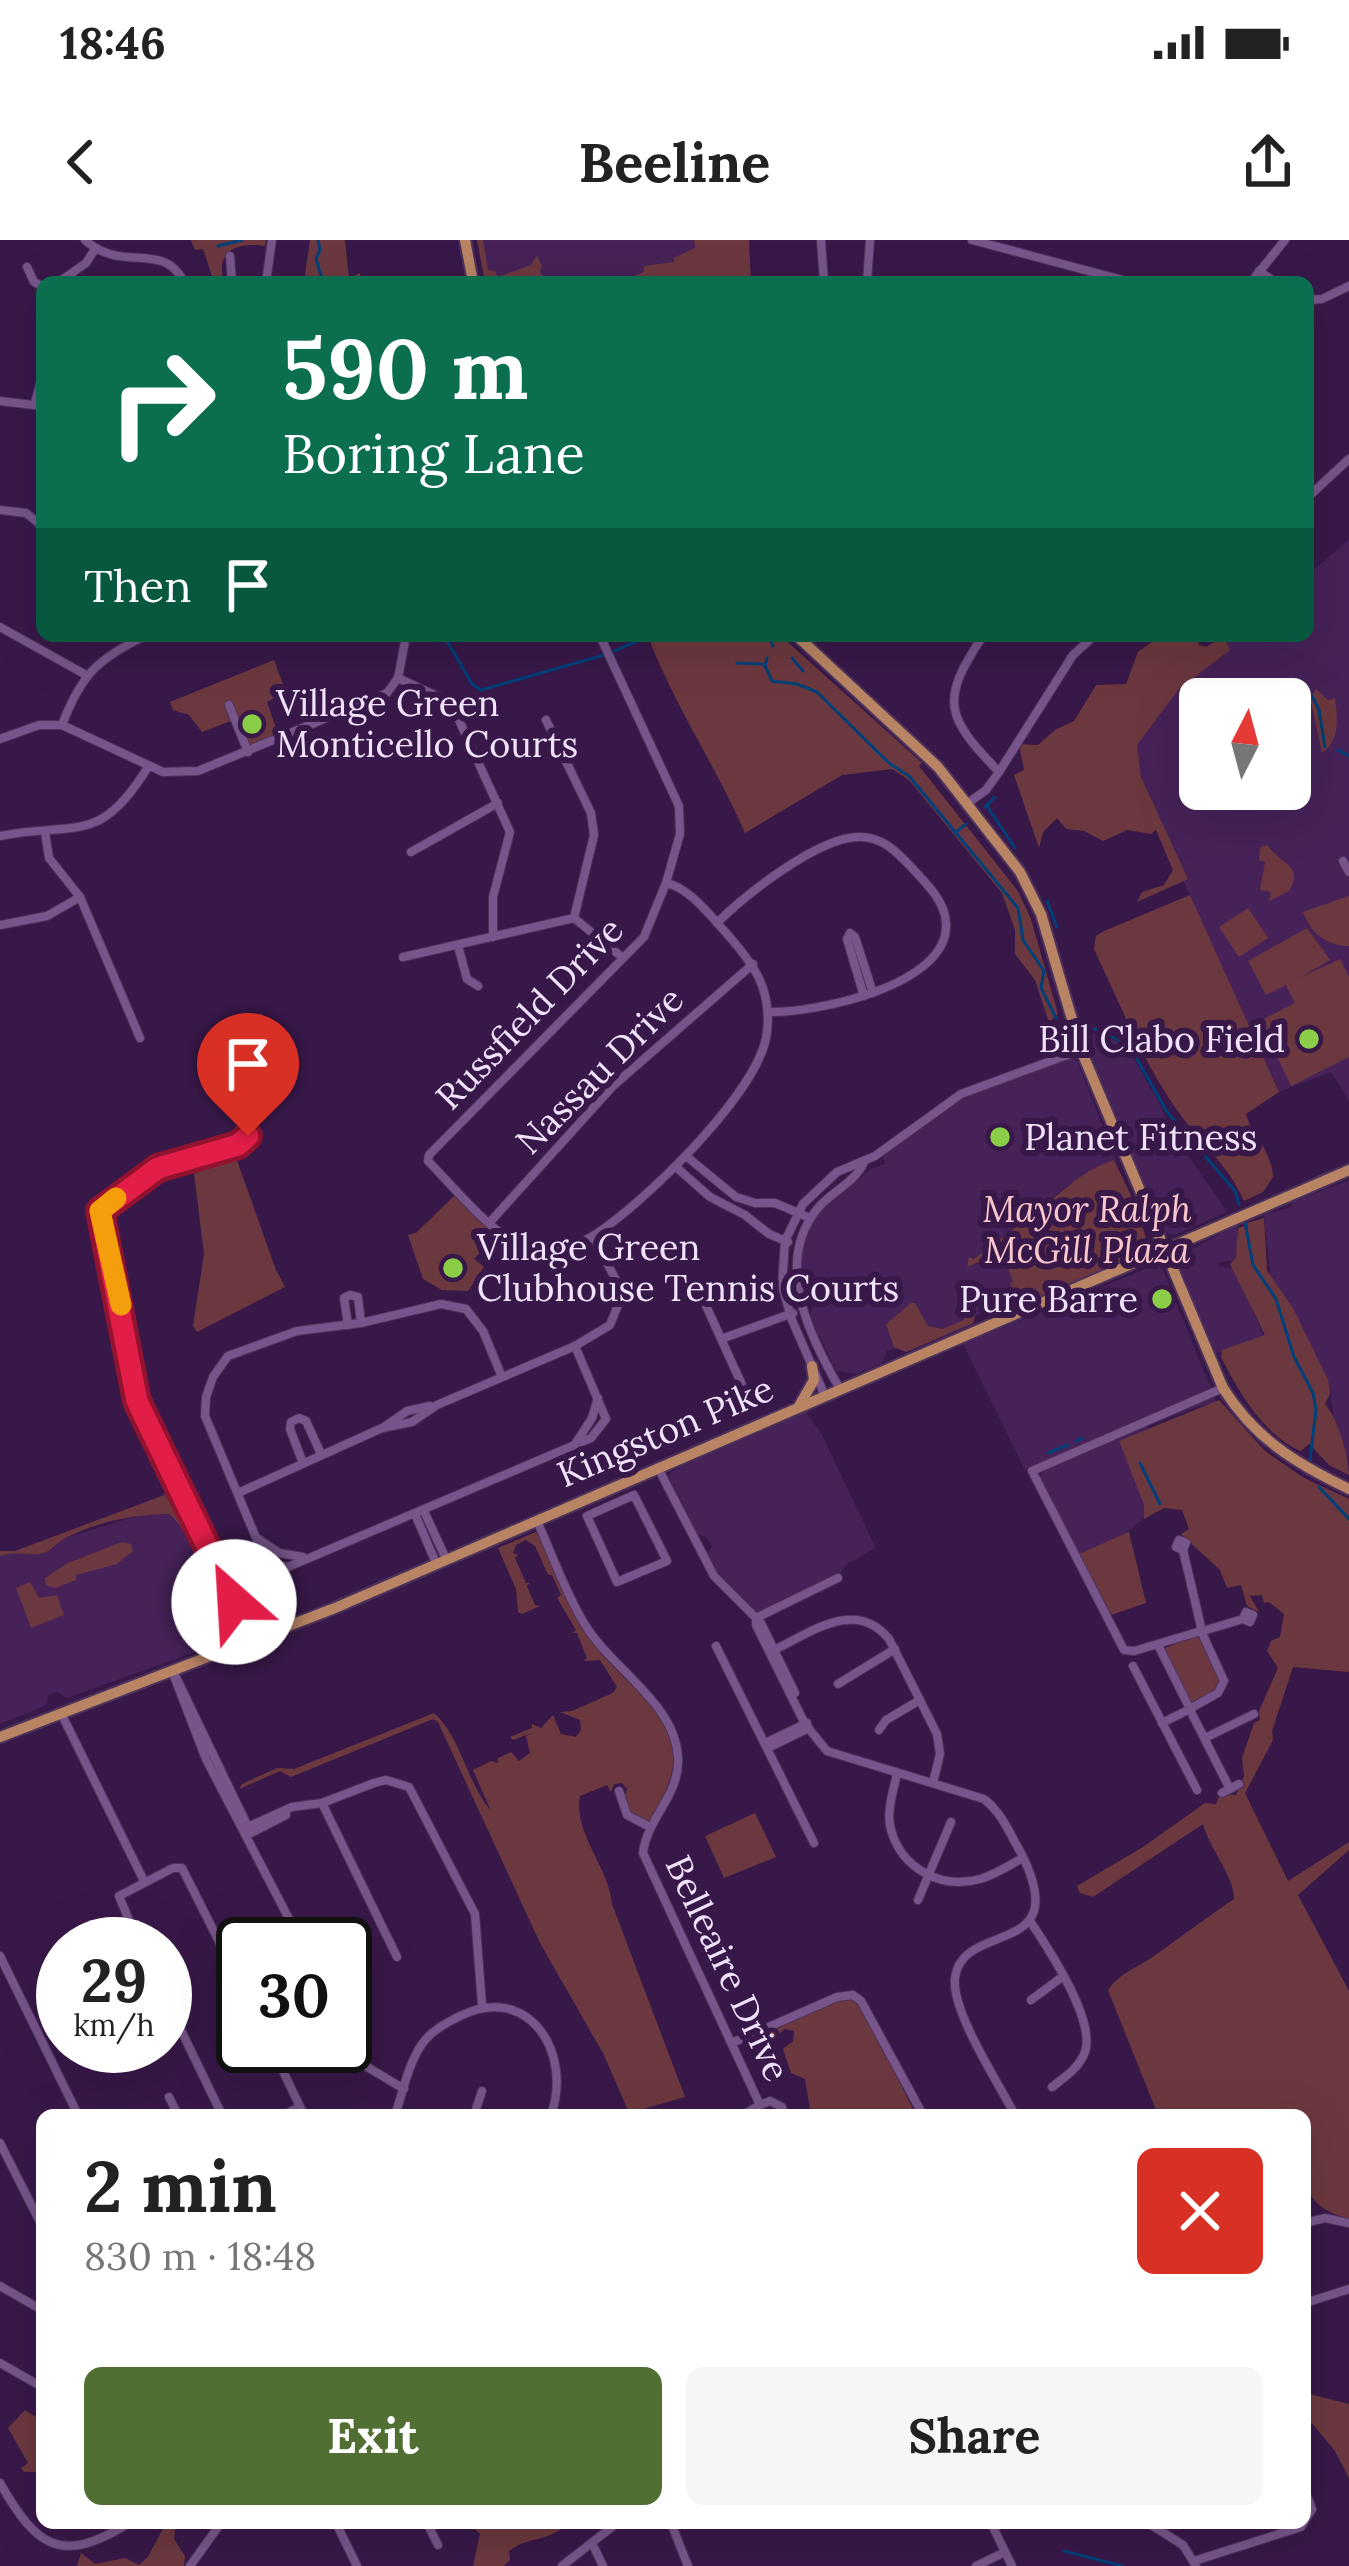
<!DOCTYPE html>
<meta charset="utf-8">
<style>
body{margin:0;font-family:Lora,serif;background:#f6f6f6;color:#222;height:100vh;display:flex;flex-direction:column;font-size:45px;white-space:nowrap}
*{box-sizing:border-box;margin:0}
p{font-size:39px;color:#767676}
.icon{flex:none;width:66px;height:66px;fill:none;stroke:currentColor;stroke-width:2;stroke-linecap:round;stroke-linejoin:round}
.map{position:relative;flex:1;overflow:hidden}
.details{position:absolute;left:36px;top:1869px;width:1275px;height:420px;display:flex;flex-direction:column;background:#fff;border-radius:18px;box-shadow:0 12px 48px #0002}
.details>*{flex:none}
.top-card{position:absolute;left:36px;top:36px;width:1278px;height:366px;border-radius:18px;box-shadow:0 12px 48px #0002;background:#0b6e4f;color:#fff;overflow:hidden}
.needle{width:78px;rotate:6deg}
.controls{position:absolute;left:1179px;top:438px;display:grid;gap:24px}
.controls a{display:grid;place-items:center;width:132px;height:132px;border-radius:18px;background:#fff;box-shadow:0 12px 48px #0002;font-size:60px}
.speed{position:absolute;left:36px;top:1677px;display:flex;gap:24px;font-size:60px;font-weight:700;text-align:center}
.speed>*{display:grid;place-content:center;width:156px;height:156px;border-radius:50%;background:#fff;box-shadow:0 12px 48px #0002;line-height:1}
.speed small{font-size:30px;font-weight:400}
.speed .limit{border:6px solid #111;border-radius:18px;background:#fff;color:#111}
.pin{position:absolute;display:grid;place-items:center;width:102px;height:102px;color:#fff;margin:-123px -51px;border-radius:50% 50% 50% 0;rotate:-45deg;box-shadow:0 0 12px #0007}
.pin .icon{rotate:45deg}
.me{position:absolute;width:132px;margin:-66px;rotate:334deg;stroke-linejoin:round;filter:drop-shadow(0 0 9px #0008)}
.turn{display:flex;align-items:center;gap:42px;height:252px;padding:0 48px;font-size:54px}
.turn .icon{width:156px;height:156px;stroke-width:2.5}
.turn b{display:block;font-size:84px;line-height:102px}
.then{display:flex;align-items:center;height:114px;padding:0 48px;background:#0003;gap:24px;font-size:45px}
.round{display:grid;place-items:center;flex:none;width:126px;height:126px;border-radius:18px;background:#f6f6f6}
.overview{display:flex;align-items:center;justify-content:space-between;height:204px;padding:0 48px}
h1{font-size:72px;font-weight:700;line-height:90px}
.action{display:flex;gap:24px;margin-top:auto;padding:24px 48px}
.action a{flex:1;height:138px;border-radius:18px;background:#516f33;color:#fff;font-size:48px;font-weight:700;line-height:138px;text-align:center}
.action a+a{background:#f6f6f6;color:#222}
.status{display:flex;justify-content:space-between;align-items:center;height:84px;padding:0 60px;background:#fff;direction:ltr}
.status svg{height:33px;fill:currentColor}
header{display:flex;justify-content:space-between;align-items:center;height:156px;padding:0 48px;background:#fff;font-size:54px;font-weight:700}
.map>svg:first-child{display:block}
.built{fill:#462258;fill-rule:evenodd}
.green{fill:#6c383f}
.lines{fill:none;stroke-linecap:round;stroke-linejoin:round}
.stream{stroke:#003f78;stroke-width:3}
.minor-casing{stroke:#4d325b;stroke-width:10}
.major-casing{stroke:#4d325b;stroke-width:14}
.minor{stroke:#77558a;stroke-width:8}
.major{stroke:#b88464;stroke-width:10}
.route-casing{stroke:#92132f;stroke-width:30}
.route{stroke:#e11d48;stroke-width:21}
.slow{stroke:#f59e0b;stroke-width:21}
.poi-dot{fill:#8ace48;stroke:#381849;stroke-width:4.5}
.labels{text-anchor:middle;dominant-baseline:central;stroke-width:12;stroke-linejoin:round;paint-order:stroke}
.poi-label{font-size:36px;fill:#f2e3fc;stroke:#381849;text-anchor:start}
.street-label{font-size:36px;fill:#f2e3fc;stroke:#381849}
.park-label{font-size:36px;font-style:italic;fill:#f8c6cb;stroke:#381849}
</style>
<div class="status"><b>18:46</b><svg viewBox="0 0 49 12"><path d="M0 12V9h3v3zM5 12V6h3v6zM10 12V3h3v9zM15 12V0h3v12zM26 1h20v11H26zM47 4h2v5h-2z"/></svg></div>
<header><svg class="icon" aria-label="back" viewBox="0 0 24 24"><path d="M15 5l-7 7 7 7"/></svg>Beeline<svg class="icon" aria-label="share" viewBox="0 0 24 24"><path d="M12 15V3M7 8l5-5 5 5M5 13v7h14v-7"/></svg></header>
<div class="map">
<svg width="1349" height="2326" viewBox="0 0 1349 2326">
<rect width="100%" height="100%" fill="#381849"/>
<g class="built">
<path d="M477 0H694L699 35 628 42H485Z"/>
<path d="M1349 299V860L1331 832 1279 852 1145 556 1131 500 1211 409 1229 396H1308V335ZM1200 459H1290V549H1200Z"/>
<path d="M1090 792 1126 804 1185 911 1227 972 1175 995 1165 993 1082 794Z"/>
<path d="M1072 817 1078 823 1116 920 1064 948 1025 981 1048 1055 992 1075H976L972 1085 907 1112 894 1108 887 1111 882 1123 855 1134 836 1131 810 1077 813 1064 805 1063 801 1053 799 1023 804 999 814 977 872 928 885 924 883 916 891 907 964 856Z"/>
<path d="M1349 940V1221L1337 1198 1330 1151 1270 1033 1264 975 1291 967 1293 962Z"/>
<path d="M1237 985 1239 1020 1220 1022 1218 1026 1236 1029 1264 1098 1240 1109 1216 1113 1176 1018Z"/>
<path d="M1155 1025H1161L1217 1164 1199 1166 1147 1186 1170 1267 1147 1275 1129 1291 1130 1297 1081 1318 1040 1237 1044 1229 1040 1224 1025 1230 963 1104Z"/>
<path d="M806 1172 821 1193 876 1308 847 1324 840 1334 758 1373 719 1335 708 1314 712 1307 706 1297 697 1294 668 1235 679 1227Z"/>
<path d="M144 1274H169L180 1283 206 1340 221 1357 237 1397 67 1458 57 1452 49 1455 45 1466 0 1484V1311L39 1314 52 1309 62 1299Z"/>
</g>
<g class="green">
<path d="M191 0H266L265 6C239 2 214 10 224 42H214L203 9 195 10Z"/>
<path d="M310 0H345L349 38 360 33 361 42H304Z"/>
<path d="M477 0H483L488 30 495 31 498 37 531 25 537 15 542 27 540 32 547 42H485Z"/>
<path d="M694 0H749L751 42H618L644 32V26L674 22V18L695 8Z"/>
<path d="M648 396H781L922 523 919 526 1018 651 1031 679 1058 774 1049 782 1035 740 1015 714V690L1002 653 909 540 892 529 842 535 745 593C716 526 674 465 648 396Z"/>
<path d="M1160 396H1196L1199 405 1206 407 1224 396 1230 410 1178 450 1137 505 1141 537 1188 639 1137 662 1142 652 1164 645 1173 630 1156 590 1151 594 1127 590 1103 601 1084 591 1066 589 1057 578 1043 592 1039 608 1014 535 1024 530 1019 504 1038 505 1055 490 1074 481 1096 445 1126 444 1138 412Z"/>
<path d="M274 420 286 452 267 462 278 494 250 505 239 478 202 492 189 475 173 470 170 462Z"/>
<path d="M1316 449 1328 460 1335 458C1338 477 1340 502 1322 513L1310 458Z"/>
<path d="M1267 605C1281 624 1305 626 1289 651L1269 661 1271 652 1260 650 1265 622 1259 620 1260 607Z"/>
<path d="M1190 655 1279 852 1246 874C1252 898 1271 907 1273 937L1263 952 1244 961C1228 924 1199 902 1177 870 1143 822 1119 762 1094 709L1096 696 1104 691Z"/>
<path d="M1349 656V706C1325 705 1312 694 1303 672Z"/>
<path d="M1248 668 1268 698 1239 717 1219 687Z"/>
<path d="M1307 688 1330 720 1299 738 1340 719 1349 737V817L1291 846 1260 781 1295 763 1286 745 1266 755 1248 721Z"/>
<path d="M224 902 234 912 276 1030 285 1047 197 1092 193 1086 204 1014 194 933 201 909Z"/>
<path d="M1114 920 1137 968 1149 1008 1048 1055 989 1075 983 1072 984 1063 1019 1057 1010 1044 1013 1041 1001 1013 967 1027 969 1017 974 1019 1019 985 1020 979 1026 981C1055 959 1079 931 1114 920Z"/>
<path d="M455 955 496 997 474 1019 484 1027 468 1051 442 1050 423 1039 408 995 416 993Z"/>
<path d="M1264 978 1267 1030 1294 1070 1328 1140 1330 1154 1325 1164C1337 1177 1349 1216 1349 1235L1329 1225 1309 1204 1301 1211C1263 1195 1239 1152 1221 1117L1222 1110 1265 1095 1230 1024 1236 1018 1238 988 1244 986 1248 991 1247 983Z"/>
<path d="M961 1042 975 1075 973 1083 906 1112 894 1107 886 1084 911 1063H915L928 1086 942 1089 964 1080 965 1058 957 1046Z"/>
<path d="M1219 1160 1265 1211 1304 1238 1349 1259V1432L1293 1427 1272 1491 1273 1500 1245 1553 1288 1641 1349 1602V1610L1298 1655 1349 1751V1979C1290 1963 1305 1926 1305 1875H1158L1108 1750C1121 1732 1137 1728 1154 1716 1181 1697 1207 1677 1234 1659 1235 1638 1210 1610 1203 1584L1093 1657 1080 1653 1077 1646 1143 1607 1205 1563 1216 1564 1220 1554 1236 1555 1244 1536 1242 1518 1254 1483 1260 1480 1259 1471 1278 1428 1267 1411 1271 1401 1280 1397 1284 1374 1269 1362 1264 1363 1262 1355 1250 1356 1259 1372 1247 1366 1241 1345 1227 1348 1220 1330 1181 1294 1189 1289 1182 1270 1164 1268 1144 1279V1265L1119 1201Z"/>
<path d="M175 1251 221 1357C194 1338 196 1296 169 1274 134 1274 95 1282 64 1299 55 1304 50 1313 39 1314 23 1315 15 1311 0 1316V1311H15Z"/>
<path d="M536 1292C557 1323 566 1362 586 1393 634 1466 715 1479 649 1581L633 1577 623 1561 627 1549 622 1543 614 1544 611 1552 607 1545 580 1556C573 1593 609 1627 612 1664L685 1857 629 1873 604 1815 540 1703 438 1482 433 1479 291 1537 280 1531 239 1549 242 1544 277 1528 294 1529 434 1473C461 1497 467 1543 491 1571L473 1530 491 1521 498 1523V1518L511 1512 519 1521 530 1513 526 1496 534 1492 513 1500 510 1497 532 1488V1484L541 1488 553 1475 561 1494 576 1497 581 1490 580 1480 560 1472 572 1471 613 1453 617 1447 600 1420 584 1421 587 1418 577 1393H572L576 1390 557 1358 561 1355 552 1335H548L535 1306 526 1300 516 1305 513 1313 518 1315 515 1318 526 1343H530L527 1346 535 1365 540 1366 522 1374 518 1372 516 1349 498 1308Z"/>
<path d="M1129 1292 1146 1363 1111 1375 1079 1314Z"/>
<path d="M122 1302 131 1304 133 1311 117 1324 76 1335V1340L55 1348 46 1345 45 1338 68 1323Z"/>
<path d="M30 1342 39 1358 57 1355 64 1375 31 1388 16 1348Z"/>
<path d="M1194 1396 1201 1397 1220 1440C1214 1452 1203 1462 1190 1463L1163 1409Z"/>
<path d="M755 1573 776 1617 724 1638 705 1596Z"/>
<path d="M853 1759 861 1766 916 1875H811L805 1839 791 1833 783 1809 793 1801 794 1791 785 1789 757 1813 748 1810 752 1797 832 1761Z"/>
<path d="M1305 2153 1349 2164V2238L1335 2211 1305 2175Z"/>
<path d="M25 2170 42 2181V2250H38L36 2232H24L21 2228 28 2223 8 2188Z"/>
<path d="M166 2283H176L174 2299 185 2316 184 2326H77L81 2313 95 2324 125 2318 139 2325 148 2317Z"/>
<path d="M469 2283H569C545 2304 530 2295 509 2311L510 2320 504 2326H473L480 2294Z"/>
</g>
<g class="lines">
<g class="stream">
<path d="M318 0 320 10 316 19 323 42"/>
<path d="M218 6 242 0"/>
<path d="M444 396 472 444 481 450 604 415"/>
<path d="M769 396 773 406"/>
<path d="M612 412 649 396"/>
<path d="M767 418 765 426 772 441 797 444 817 452 889 523 909 536 1018 668 1023 700 1044 731 1041 748 1056 778"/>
<path d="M792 418 803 431"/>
<path d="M737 423 762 424"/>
<path d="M1312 456 1319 470 1325 507"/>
<path d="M1338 510 1349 516"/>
<path d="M987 566 1015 608"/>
<path d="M985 567 995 557"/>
<path d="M955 593 966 584"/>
<path d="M1047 661 1057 687"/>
<path d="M1080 782 1129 805 1167 872 1235 951 1239 964"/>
<path d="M1245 982 1253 1025 1276 1059 1294 1117 1313 1153 1316 1170 1310 1220"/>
<path d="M1076 1201 1082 1198"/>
<path d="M1048 1213 1068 1205"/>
<path d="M1140 1223 1160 1264"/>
<path d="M1319 1247 1349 1279"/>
<path d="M1064 2311 1122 2326"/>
</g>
<g class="minor-casing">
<g id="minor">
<path d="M85 0C123 34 163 0 184 42"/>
<path d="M821 0 824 42"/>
<path d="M972 0 1130 42"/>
<path d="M230 16 232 42"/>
<path d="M27 27 34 42 42 46"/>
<path d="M1259 31 1275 42"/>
<path d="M59 42 86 23 95 9"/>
<path d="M266 42 272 0"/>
<path d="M867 42 870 0"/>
<path d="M1251 42 1285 0"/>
<path d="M1308 60 1322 59 1349 46"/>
<path d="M0 161 42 166"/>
<path d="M35 163 42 137"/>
<path d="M1308 257 1349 219"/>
<path d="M0 270 26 273 42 286"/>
<path d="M0 387 86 435"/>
<path d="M600 396 679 566 680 594 666 643 644 697 429 915 428 921C453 946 490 993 523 1006 545 1014 573 1008 593 996 643 964 761 851 767 792 772 749 754 725 728 695 712 678 689 647 666 643"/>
<path d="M983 396C939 461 946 477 999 532"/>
<path d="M398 438 441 458 458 478 510 592 493 657V697"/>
<path d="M229 465 248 512"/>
<path d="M546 480 591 573 594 595 574 678"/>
<path d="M62 485C81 435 97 419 145 396"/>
<path d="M0 499 39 485H62L163 532 198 531 387 453 398 438 406 396"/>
<path d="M968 563 986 550 999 532 1073 415 1094 396"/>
<path d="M45 592 49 618 80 657 140 798"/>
<path d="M0 596C78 581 99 606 148 527"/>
<path d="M411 612 498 563"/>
<path d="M1343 621 1349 632"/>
<path d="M717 683C745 655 817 598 858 597 882 596 897 612 912 628 926 643 945 661 946 683 950 746 814 773 769 772"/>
<path d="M0 685 47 676 80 657"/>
<path d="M458 706 467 739 478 746"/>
<path d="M403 717 574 678 623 718"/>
<path d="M864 756 847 699 850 693 855 697 873 753"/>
<path d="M247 888V896L242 903 158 928 100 971 137 1161 254 1402"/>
<path d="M686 916 736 957 755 963H775L810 978"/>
<path d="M676 927 710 957 745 975 769 994 788 1002"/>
<path d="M490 982 613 846 753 724"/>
<path d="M698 1048 742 1145"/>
<path d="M348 1085 344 1058 350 1055 358 1057 361 1083"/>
<path d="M721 1099 793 1073"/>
<path d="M502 1137 483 1091 466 1069 441 1064 361 1083 297 1091 228 1116 213 1137 206 1157 205 1176 262 1312 272 1324 288 1327 591 1198 606 1179 575 1106"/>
<path d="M840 1149C809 1096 773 1022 818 968 832 951 855 943 864 922"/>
<path d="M825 1156 792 1080 782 1046 785 1001 803 964 837 932 875 916 961 854 1081 810"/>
<path d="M384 1187 407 1171 430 1166"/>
<path d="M576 1203 592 1178 598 1158"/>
<path d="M303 1223 290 1189 291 1182 299 1178 306 1181 321 1214"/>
<path d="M658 1228 714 1336 761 1383 795 1453"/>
<path d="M1032 1231 1124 1410 1134 1411 1198 1392"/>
<path d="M1032 1231 1223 1148"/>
<path d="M238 1253 382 1188 412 1182 437 1165 575 1106 610 1085 620 1060 617 1042 593 996"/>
<path d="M634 1255 667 1321 617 1342 587 1276Z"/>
<path d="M424 1271 446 1319"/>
<path d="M415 1274 436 1323"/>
<path d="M537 1281C552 1314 565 1352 584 1383 610 1428 676 1463 678 1518 680 1555 647 1578 643 1613L760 1865 770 1861 782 1867 785 1875"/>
<path d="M257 1298 279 1313 303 1317"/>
<path d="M1179 1300 1186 1303 1183 1310 1176 1307Z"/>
<path d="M1183 1310 1201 1387"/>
<path d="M1246 1372 1253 1375 1250 1382 1243 1379Z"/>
<path d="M756 1378V1385L805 1484 827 1511 984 1559C1002 1573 1010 1594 1021 1613 1075 1720 962 1679 955 1738 951 1771 999 1844 1015 1875"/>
<path d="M756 1378 838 1338"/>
<path d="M1206 1390 1243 1379"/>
<path d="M1158 1405 1188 1465"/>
<path d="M716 1406 814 1603"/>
<path d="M774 1410C812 1392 856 1358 889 1399L937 1494 940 1514 933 1543"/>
<path d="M1133 1426 1197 1550"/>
<path d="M172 1431 206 1519 302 1704"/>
<path d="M174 1433 248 1587"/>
<path d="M838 1444 895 1409"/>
<path d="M1193 1467 1218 1453 1224 1441 1203 1395"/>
<path d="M1191 1472 1230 1549"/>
<path d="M61 1473 144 1641"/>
<path d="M1162 1483 1186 1471"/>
<path d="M879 1490 886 1480 920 1460"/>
<path d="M1205 1498 1254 1474"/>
<path d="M765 1503 807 1483"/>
<path d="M768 1508 809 1488"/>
<path d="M897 1534C893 1552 886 1572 891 1590 902 1629 942 1650 980 1639 995 1635 1009 1625 1023 1618"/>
<path d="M619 1551 627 1575 650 1587"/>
<path d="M1222 1553 1239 1544"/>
<path d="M322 1563 397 1717"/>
<path d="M243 1589 292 1567 322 1563 374 1543 386 1540 409 1547 475 1674 482 1765"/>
<path d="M247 1595 286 1575"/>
<path d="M918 1660 951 1582"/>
<path d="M1030 1681C1048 1708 1096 1780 1085 1812 1079 1828 1065 1837 1052 1847"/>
<path d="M139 1704 119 1656 173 1628H182L243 1749"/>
<path d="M0 1716 78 1875"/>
<path d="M165 1757 222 1875"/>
<path d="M1031 1760 1062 1737"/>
<path d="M345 1791 364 1825 404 1849"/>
<path d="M732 1803 837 1757 853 1755 861 1761 923 1875"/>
<path d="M271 1806 304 1875"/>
<path d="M169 1857 178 1875"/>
<path d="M283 1875 300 1867"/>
<path d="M395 1875C403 1852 408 1824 422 1804 431 1791 446 1783 460 1776 529 1742 573 1813 551 1875"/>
<path d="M474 1875 482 1851"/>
<path d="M743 1875 760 1865"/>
<path d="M0 1903 42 1986"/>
<path d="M1305 1983 1325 1978 1349 1983"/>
<path d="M0 2046 42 2070"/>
<path d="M1305 2063 1349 2049"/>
<path d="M0 2123 42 2147"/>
<path d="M0 2243C36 2306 60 2326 129 2283"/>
<path d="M336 2283 357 2326"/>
<path d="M427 2283 438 2305"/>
<path d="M671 2283 688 2326"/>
<path d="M991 2283 1012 2326"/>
<path d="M1148 2283 1183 2305 1196 2326"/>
<path d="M592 2303 603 2326"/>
<path d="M1194 2321 1301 2287 1312 2269 1305 2251"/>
<path d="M190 2326 221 2283"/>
<path d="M562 2326 617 2283"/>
<path d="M976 2326 1005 2312"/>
</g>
</g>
<g class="major-casing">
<g id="major">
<path d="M465 0 473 42"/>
<path d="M797 396 938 527 1020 632 1041 674 1081 810 1223 1148C1255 1199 1297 1224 1349 1249"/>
<path d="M799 1166 814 1140 812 1126"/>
<path d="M0 1497 335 1368 1349 930"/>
</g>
</g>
<use href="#minor" class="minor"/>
<use href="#major" class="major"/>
</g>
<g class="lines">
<g class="route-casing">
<path id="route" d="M234 1362 137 1161 100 971 158 928 238 905 248 896"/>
</g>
<use href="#route" class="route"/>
<path class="slow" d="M116 958 100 971 121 1065"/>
</g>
<g class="poi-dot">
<circle cx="252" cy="484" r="12"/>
<circle cx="1309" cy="799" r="12"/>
<circle cx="1000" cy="897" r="12"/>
<circle cx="453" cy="1028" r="12"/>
<circle cx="1162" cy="1059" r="12"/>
</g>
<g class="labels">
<g class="poi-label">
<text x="276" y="463">Village Green<tspan x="276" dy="41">Monticello Courts</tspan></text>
<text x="1285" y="799" text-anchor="end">Bill Clabo Field</text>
<text x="1024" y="897">Planet Fitness</text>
<text x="477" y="1007">Village Green<tspan x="477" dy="41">Clubhouse Tennis Courts</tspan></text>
<text x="1138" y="1059" text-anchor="end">Pure Barre</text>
</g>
<g class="street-label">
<text transform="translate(529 773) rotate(-46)">Russfield Drive</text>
<text transform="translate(599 830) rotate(-45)">Nassau Drive</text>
<text transform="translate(665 1191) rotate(-23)">Kingston Pike</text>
<text transform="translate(728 1728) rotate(65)">Belleaire Drive</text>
</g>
<g class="park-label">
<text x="1087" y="969">Mayor Ralph<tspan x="1087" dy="41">McGill Plaza</tspan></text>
</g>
</g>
</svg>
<div class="controls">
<a><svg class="needle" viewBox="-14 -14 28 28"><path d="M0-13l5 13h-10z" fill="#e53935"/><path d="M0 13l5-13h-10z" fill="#767676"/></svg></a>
</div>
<div class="speed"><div>29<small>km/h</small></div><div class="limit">30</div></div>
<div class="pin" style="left:248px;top:896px;background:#d93025"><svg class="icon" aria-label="arrive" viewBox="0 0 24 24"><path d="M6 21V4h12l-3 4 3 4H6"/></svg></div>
<svg class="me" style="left:234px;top:1362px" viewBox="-20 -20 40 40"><circle r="19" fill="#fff"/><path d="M0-13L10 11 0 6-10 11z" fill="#e11d48"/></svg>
<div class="top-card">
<div class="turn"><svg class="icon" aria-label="right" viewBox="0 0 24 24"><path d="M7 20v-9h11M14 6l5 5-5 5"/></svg><div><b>590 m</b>Boring Lane</div></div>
<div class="then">Then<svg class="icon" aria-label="arrive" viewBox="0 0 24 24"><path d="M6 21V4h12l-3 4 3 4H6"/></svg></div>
</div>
<section class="details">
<div class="overview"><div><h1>2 min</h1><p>830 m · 18:48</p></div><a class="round" style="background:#d93025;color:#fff"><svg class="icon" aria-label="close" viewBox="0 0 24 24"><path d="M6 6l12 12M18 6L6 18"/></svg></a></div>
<div class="action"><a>Exit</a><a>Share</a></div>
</section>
</div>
